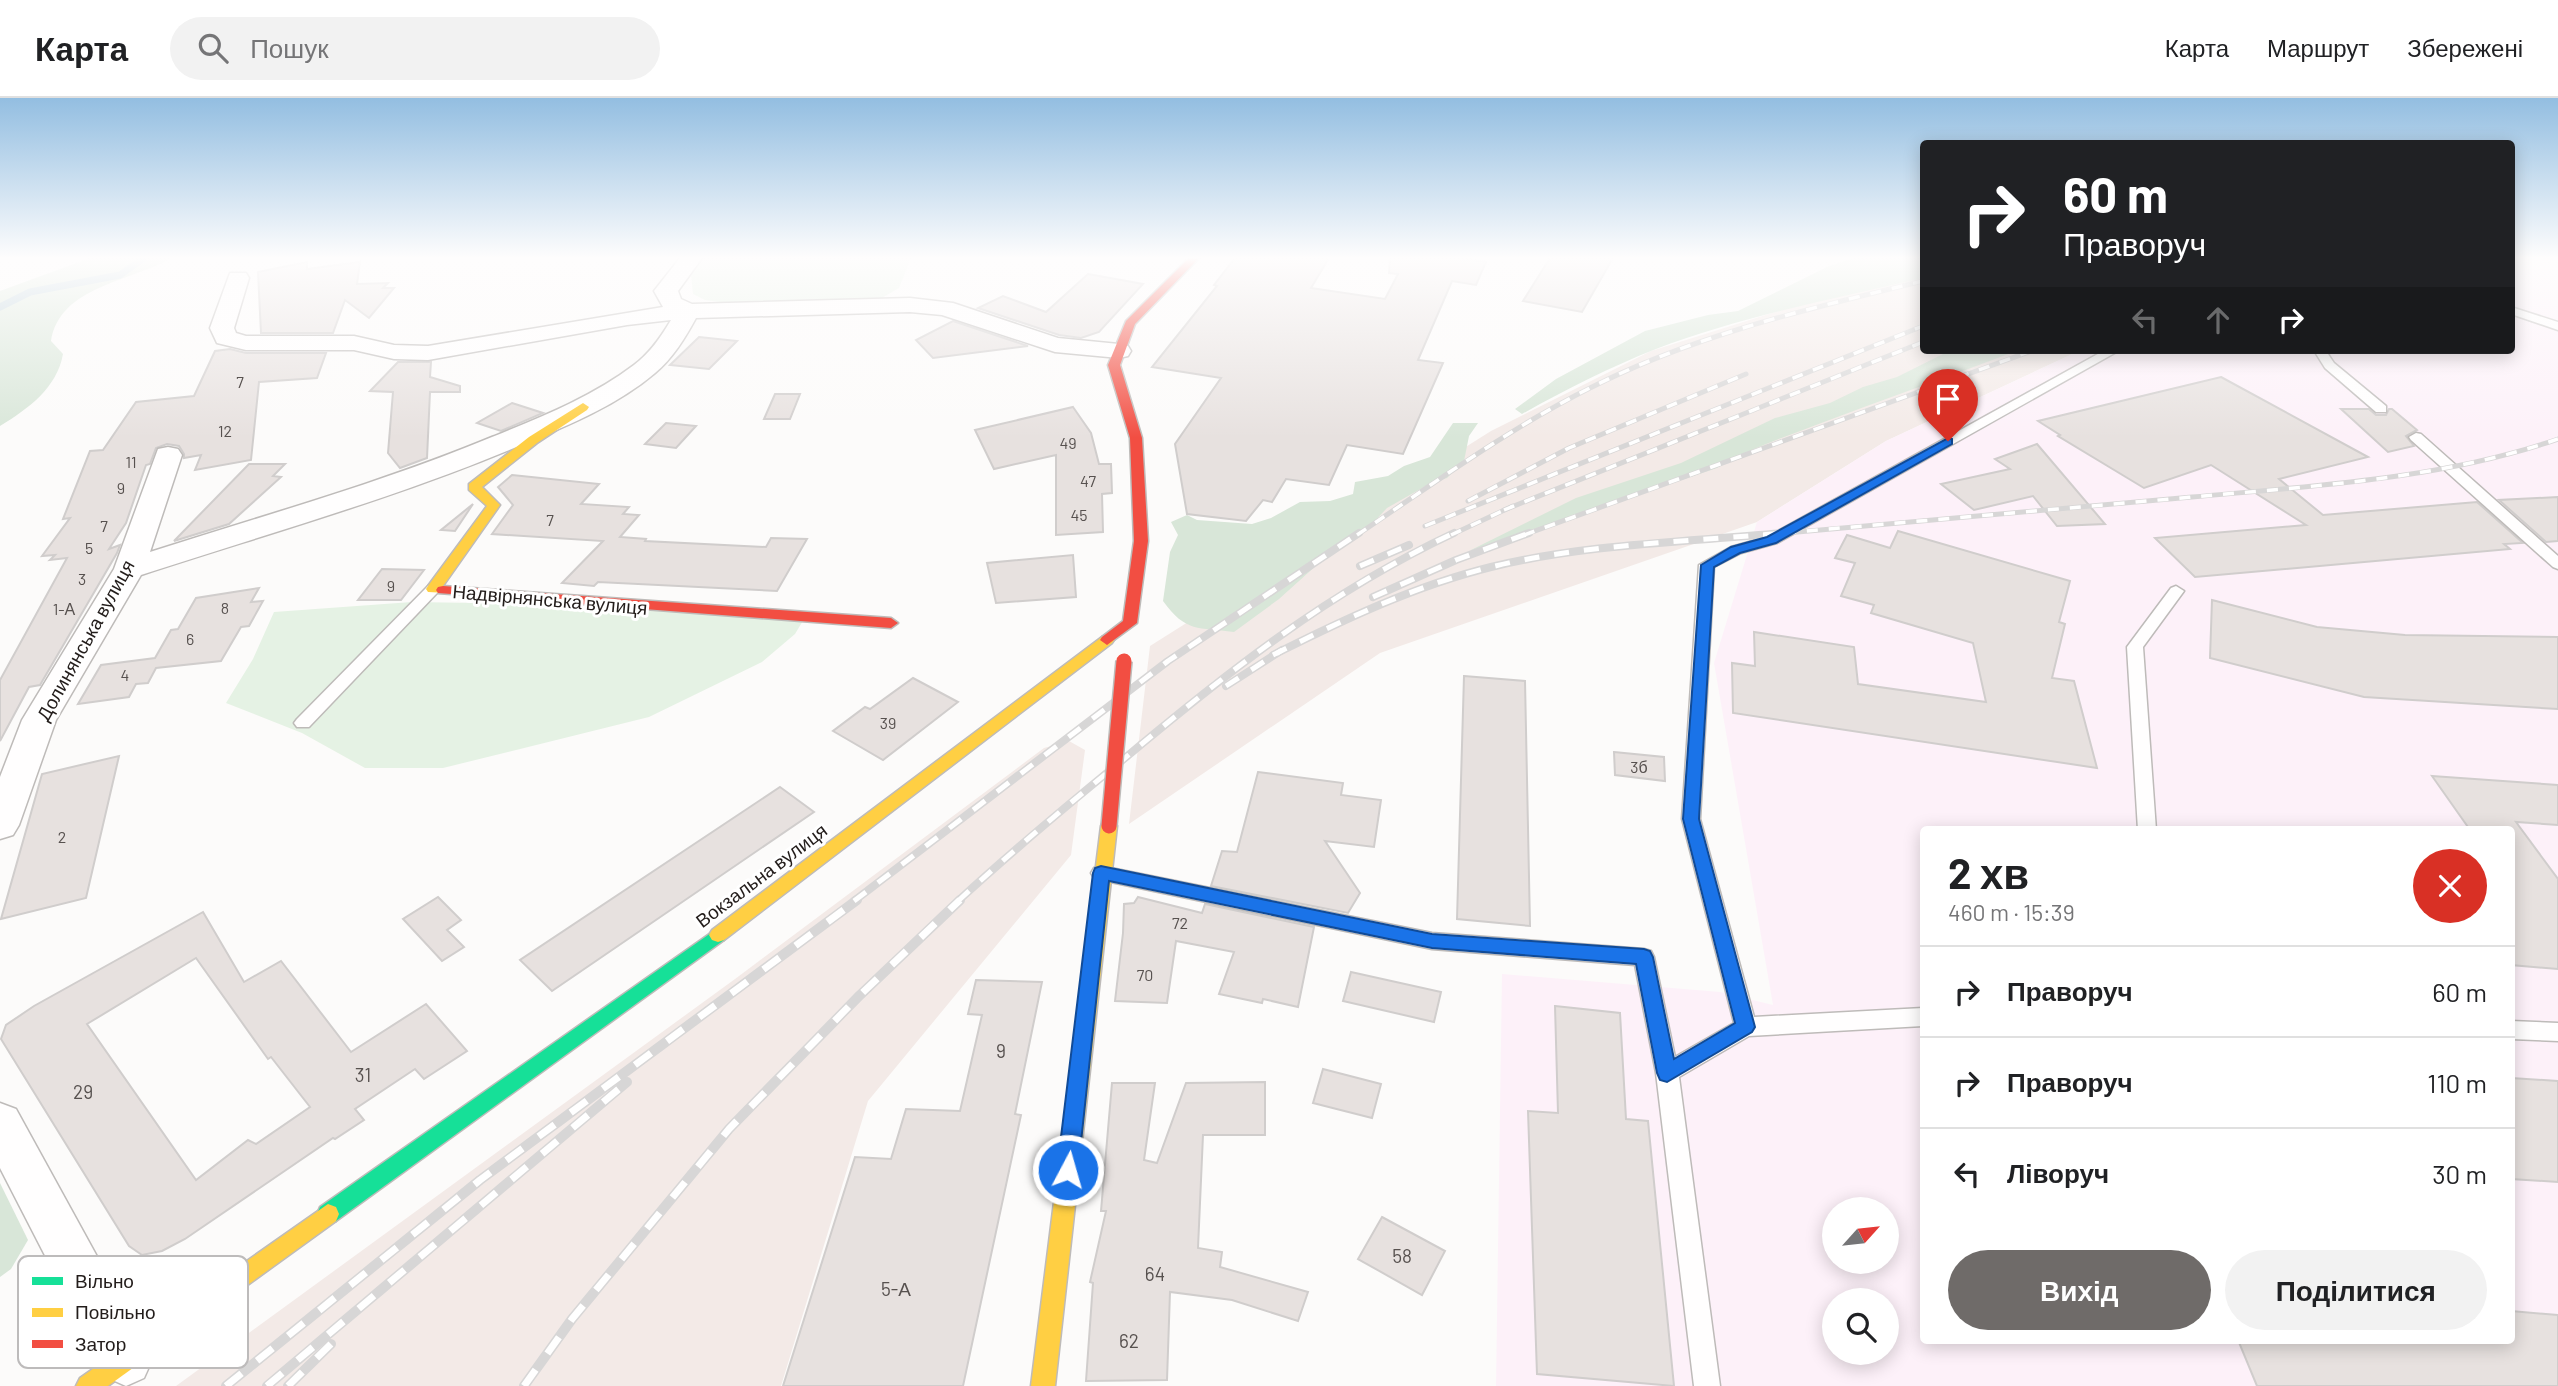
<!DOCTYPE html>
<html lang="uk">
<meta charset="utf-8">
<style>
body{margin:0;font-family:Barlow,sans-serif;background:#f2f2f2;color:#202124;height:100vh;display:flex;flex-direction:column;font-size:26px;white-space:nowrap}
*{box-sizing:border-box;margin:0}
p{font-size:23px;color:#757577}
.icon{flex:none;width:38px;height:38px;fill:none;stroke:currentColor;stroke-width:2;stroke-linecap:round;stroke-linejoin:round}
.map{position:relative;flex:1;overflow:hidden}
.drawer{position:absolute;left:1920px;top:728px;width:595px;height:518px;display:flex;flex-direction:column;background:#fff;border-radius:7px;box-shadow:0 4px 18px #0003}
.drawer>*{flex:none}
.hud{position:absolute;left:1920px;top:42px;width:595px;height:214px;border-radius:7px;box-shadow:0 4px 18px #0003;background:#202124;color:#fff;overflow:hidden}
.needle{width:46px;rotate:63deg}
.fabs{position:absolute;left:1822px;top:1099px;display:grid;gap:14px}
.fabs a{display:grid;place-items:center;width:77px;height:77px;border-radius:50%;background:#fff;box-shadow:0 4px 18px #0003;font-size:35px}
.pin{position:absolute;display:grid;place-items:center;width:60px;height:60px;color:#fff;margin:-72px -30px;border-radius:50% 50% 50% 0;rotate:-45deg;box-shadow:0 0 7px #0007}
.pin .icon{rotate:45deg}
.me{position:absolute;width:77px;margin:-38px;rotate:6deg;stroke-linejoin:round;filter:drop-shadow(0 0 5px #0008)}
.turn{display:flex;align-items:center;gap:24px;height:147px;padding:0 28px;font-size:32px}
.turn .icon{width:91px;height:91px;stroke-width:2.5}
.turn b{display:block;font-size:49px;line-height:60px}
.lanes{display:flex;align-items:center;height:66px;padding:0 28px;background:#0003;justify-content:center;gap:35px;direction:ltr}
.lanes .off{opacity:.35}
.round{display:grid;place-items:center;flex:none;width:74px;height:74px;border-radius:37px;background:#f2f2f2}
.headline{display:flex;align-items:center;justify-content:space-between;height:119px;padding:0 28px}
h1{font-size:42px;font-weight:700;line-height:52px}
.action{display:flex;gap:14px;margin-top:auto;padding:14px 28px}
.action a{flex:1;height:80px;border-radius:42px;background:#6f6b69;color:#fff;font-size:28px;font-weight:700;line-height:80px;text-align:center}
.action a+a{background:#f2f2f2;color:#202124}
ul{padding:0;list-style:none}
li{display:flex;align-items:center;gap:21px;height:91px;padding:0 28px;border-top:2px solid #e0e0e0}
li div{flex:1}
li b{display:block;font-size:26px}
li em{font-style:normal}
header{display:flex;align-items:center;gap:42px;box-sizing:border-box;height:98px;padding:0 35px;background:#fff;border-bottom:2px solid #e0e0e0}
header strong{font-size:33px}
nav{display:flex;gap:38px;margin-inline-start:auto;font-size:24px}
.search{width:490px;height:63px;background:#f2f2f2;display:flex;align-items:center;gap:18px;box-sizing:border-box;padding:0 24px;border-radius:38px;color:#757577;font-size:26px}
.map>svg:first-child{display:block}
.built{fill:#f3eae7}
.industrial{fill:#fdf1f9;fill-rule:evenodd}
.green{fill:#e5f2e4}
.forest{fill:#d8e6d8}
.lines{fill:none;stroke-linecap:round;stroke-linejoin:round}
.stream{stroke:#b5ccd6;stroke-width:7}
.building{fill:#e7e1df;stroke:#d0cdcc;stroke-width:2;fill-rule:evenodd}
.lane-casing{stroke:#bebbb9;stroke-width:3}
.street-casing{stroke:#bebbb9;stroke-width:3}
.fast-casing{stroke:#bebbb9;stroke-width:3}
.slow-casing{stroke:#bebbb9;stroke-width:3}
.jam-casing{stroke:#bebbb9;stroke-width:3}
.lane{fill:#fffefe;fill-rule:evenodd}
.street{fill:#fffefe;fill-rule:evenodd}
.fast{fill:#16e098;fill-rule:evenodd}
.slow{fill:#ffcf43;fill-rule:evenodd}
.jam{fill:#f24e42;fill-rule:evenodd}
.rail-far2-casing{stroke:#d7d6d6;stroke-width:5}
.rail-far1-casing{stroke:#d7d6d6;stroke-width:8}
.rail-casing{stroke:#d7d6d6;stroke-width:10}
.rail-far2{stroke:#fff;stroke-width:3.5;stroke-dasharray:11;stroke-linecap:butt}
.rail-far1{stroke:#fff;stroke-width:5;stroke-dasharray:15;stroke-linecap:butt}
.rail{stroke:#fff;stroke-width:7;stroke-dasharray:20;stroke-linecap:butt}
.jam-bridge-casing{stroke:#bebbb9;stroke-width:18;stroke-linecap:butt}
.jam-bridge{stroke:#f24e42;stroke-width:15}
.route{fill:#1a73e8;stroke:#114b97;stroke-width:2}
.labels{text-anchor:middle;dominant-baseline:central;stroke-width:6;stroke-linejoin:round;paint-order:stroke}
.number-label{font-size:16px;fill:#57514f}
.street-label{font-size:19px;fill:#231d1b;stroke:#fff}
.near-number-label{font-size:19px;fill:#57514f}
.key{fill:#fff;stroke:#bdbbbb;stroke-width:2}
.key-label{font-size:19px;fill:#231d1b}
</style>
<header>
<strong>Карта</strong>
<div class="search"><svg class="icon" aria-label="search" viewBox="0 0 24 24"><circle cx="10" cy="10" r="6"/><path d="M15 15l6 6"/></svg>Пошук</div>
<nav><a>Карта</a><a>Маршрут</a><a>Збережені</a></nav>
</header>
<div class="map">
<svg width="2558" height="1288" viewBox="0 0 2558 1288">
<rect width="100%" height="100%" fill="#fcfbfa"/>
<g class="built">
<path d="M1923 170V252H2081L1886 343 1757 424 1380 555 1129 726 1150 548 1491 333 1651 253 1867 185Z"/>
<path d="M1069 643 1085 652 1071 757 868 1003 781 1288H176L735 881 1044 650Z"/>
</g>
<path class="industrial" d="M2511 160H2558V1288H1496L1502 876 1720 894 1773 907 1714 565 1757 424 1886 343 2081 252H2511ZM1923 732H2511V1242H1923ZM1834 1111H1886V1164H1834ZM1834 1202H1886V1255H1834Z"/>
<g class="green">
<path d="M704 160H911L899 190 880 201 727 205 705 202 693 196 691 177Z"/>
<path d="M412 504 541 506 804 521 795 536 762 564 649 619 443 670H365L302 635 226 605 253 561 274 514Z"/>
</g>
<g class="forest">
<path d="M90 160H172C130 184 60 188 51 243L63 256C57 290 28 311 0 328V193Z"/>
<path d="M1854 160H1923V180C1833 201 1742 218 1656 251 1610 269 1565 292 1522 316L1515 311 1556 281 1645 233 1708 217 1738 213 1829 168Z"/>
<path d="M1951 252H2019C1951 278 1884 301 1816 327 1782 340 1748 351 1717 370L1469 453 1576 400 1681 365 1775 320 1830 305 1863 289 1897 279Z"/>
<path d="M1453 325H1478L1469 338 1464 363 1447 380 1431 385 1387 410 1372 426 1339 447 1279 501 1234 534C1198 529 1186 535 1163 503L1170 454 1178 437 1171 424 1187 417 1197 422 1252 426 1271 420 1300 404 1330 403 1353 396 1355 384 1388 378 1404 368 1430 359Z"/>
<path d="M0 1085 28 1142 11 1171 0 1179Z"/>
</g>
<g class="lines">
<path class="stream" d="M0 209 30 194 120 177 144 160"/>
</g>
<g class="building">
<path d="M1235 160H1329L1311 190 1385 201 1398 176 1389 175 1390 160H1462L1486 164 1476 187 1452 183 1418 262 1443 265 1403 356 1347 347 1329 387 1286 381 1272 404 1263 402 1246 423 1187 416 1175 346 1221 280 1152 269 1217 188 1214 187Z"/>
<path d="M1550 160H1613L1582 214 1523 203Z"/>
<path d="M307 164V171L360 164 357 186 388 185 383 190H394L369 220 345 202 333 235H261L258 174Z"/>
<path d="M1088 176 1143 186 1099 234 1081 240 1059 237 978 210 1003 198 1046 214Z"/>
<path d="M953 223 1028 248 933 260 916 242Z"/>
<path d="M699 239 737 243 709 271 670 267Z"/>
<path d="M230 251 246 255H326L317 280 259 284 251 362 195 372 201 357 184 360V356L179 348 167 346 156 350 150 366 146 367 126 425 109 451 120 447 117 455 40 587 29 589 0 643V582L67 460 50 462 55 457 42 458 70 420 63 421 90 353 103 352 136 304 194 298 215 253Z"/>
<path d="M398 264H431L430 279 460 288V294H430L427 360 400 370 388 355 393 294 370 293Z"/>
<path d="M2221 279 2368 359 2279 381 2323 417 2477 404 2523 445 2504 446 2510 451 2195 479 2155 440 2306 427 2211 367 2144 390 2058 338 2060 337 2038 323Z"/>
<path d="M775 296H800L790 321H764Z"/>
<path d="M512 305 543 315 501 333 477 325Z"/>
<path d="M1073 309 1091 335 1099 366H1111L1112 395 1102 396 1103 434 1056 437V357L994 371 975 332Z"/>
<path d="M2341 311H2369L2376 317H2386L2389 311H2392L2417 332 2406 338 2414 348 2388 354Z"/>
<path d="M666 325 696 328 676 350 645 346Z"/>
<path d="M2037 346 2105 426 2057 428 2033 398 1974 412 1941 386 2010 371 1995 361Z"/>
<path d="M249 366H285L273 378 281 379 229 426 174 443Z"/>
<path d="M512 377 599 386 581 406 629 409 623 416 639 417 620 439 646 441 645 443 766 449 771 440 807 441 777 493 598 484 594 488 562 485 603 443 492 436 513 407 498 389Z"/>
<path d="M2558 399V443L2546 444 2499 402Z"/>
<path d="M473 406 455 433 441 432Z"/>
<path d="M1898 433 2070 483 2059 524 2065 526 2052 580 2074 583 2097 670 1733 615 1732 565 1755 568 1754 534 1854 549 1858 586 1986 604 1973 545 1871 515 1874 507 1841 498 1855 465 1835 460 1847 437 1890 450Z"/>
<path d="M1073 457 1076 499 996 505 987 465Z"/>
<path d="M382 471 424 472 401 502H358Z"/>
<path d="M259 490 251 504 263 503 249 528 241 529 221 563 156 570 148 585 136 586 129 599 78 606 101 567 155 560 171 532 178 531 196 500Z"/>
<path d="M2212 502 2317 529 2405 537 2558 539V611L2364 599 2210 560Z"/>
<path d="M1464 578 1525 583 1530 828 1457 821Z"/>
<path d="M913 580 958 604 883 662 833 633 865 609 870 611Z"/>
<path d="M1614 654 1664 659 1665 683 1615 677Z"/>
<path d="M119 658 86 800 1 821 42 676Z"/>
<path d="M1258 674 1343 685 1341 697 1381 702 1374 749 1325 743 1360 795 1348 815 1211 788 1222 753 1237 754Z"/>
<path d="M2432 678 2558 687V727L2516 724 2558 781V871L2511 867V732L2468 729Z"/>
<path d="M780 689 814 714 552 893 520 862Z"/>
<path d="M438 799 461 822 447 832 464 849 442 863 403 821Z"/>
<path d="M1138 799 1202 815 1205 806 1314 829 1298 909 1263 901 1262 905 1219 896 1234 854 1176 843 1167 905 1115 903 1123 835 1124 806 1134 805Z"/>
<path d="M203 814 244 884 281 863 351 954 426 906 467 953 424 981 415 971 355 1011 364 1022 335 1041 333 1040 185 1141 162 1153 142 1157 129 1148 1 941 6 927 34 908ZM196 860 268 961 271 959 310 1009 256 1046 248 1042 196 1082 87 926Z"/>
<path d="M1351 874 1441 894 1434 924 1343 903Z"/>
<path d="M976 882 1042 884 1015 1016 1021 1017 963 1288H783L855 1059 891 1061 906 1011 960 1013 982 917 968 916Z"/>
<path d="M1555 908 1620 915 1626 1021 1648 1023 1674 1288 1537 1276 1528 1013 1558 1015Z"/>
<path d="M1323 971 1381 986 1372 1020 1313 1005Z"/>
<path d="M2511 980 2558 983V1084L2511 1081Z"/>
<path d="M1265 984V1037H1203L1198 1150 1222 1154 1220 1169 1308 1194 1298 1223 1232 1202 1170 1194 1167 1282 1086 1283 1093 1185 1090 1184 1106 1113H1101L1112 985H1155L1144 1062 1157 1065 1186 985Z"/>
<path d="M1382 1119 1445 1153 1422 1197 1358 1161Z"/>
<path d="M2511 1213 2558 1217V1288H2257L2238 1242H2511Z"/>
</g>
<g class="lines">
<g class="lane-casing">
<g id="lane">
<path d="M2511 209 2558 224V232L2511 216Z"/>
<path d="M2105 252H2120L1777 445 1741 455 1714 469 1700 721 1754 919 1923 910V928L1749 938 1679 979 1720 1288H1694L1656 975 1635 867 1432 851 1101 782 1094 780 1091 775 1094 770 1101 768 1432 835 1644 851 1651 853 1654 859 1675 959 1734 925 1682 721 1699 467 1731 449 1767 439Z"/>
<path d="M2316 252H2333L2328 256 2334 265 2386 308V314H2376L2325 270 2315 254Z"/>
<path d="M2416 335 2421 336 2558 458V471L2553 469 2411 342 2409 339Z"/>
<path d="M433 486 438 488 441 491 438 494 309 629H297L294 625 297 621 428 488Z"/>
<path d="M2176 488 2184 493 2143 549 2156 732H2138L2127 549 2171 490Z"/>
<path d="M2511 923 2558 925V943L2511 941Z"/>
</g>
</g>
<g class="street-casing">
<g id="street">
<path d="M680 160H702L678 193 681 201 692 206 910 200 953 205 1058 240 1119 246 1128 248 1131 253 1128 258 1119 260 1055 254 942 217 910 214 696 220C685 240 673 260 655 275 615 309 562 330 514 350 392 401 266 436 141 477L56 622 19 727 13 737 0 741V679L22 622 114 471 158 351 168 349 178 351 182 357 150 454C265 417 381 385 492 339 541 319 592 299 634 267 650 255 661 239 671 222L627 227 428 262 394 261 354 252H246L217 245 210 230 230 175H246L249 180 234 230 236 235 246 238H354L394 247 428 248 663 209 654 193Z"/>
<path d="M0 1005 16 1011 144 1244 152 1262 144 1280 126 1288 108 1280 0 1070Z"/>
</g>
</g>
<g class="fast-casing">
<path id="fast" d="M718 830 724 832 727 837 724 842 336 1123 328 1126 320 1123 317 1116 320 1109Z"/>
</g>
<g class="slow-casing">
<g id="slow">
<path d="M583 305 589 309 587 312 537 345 482 389 500 407 443 488 448 489 450 492 448 495 428 494 426 491 428 488 487 408 469 392V386L529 339Z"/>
<path d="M1107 537 1114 542 1112 545 724 842 718 844 712 842 709 837 712 832 1102 539Z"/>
<path d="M1109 722 1115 724 1117 728 1055 1288H1031L1101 728 1103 724Z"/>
<path d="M328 1106 336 1109 339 1116 336 1123 108 1288H76L80 1280Z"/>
</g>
</g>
<g class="jam-casing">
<g id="jam">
<path d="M1189 160H1199L1135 226 1120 267 1142 340 1148 443 1137 525 1107 547 1100 542 1102 539 1123 523 1134 443 1130 340 1108 267 1126 223Z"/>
<path d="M443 488 891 520 898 525 891 530 438 495 436 492 438 489Z"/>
</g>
</g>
<use href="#lane" class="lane"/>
<use href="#street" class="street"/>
<use href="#fast" class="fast"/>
<use href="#slow" class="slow"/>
<use href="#jam" class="jam"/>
<g class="rail-far2-casing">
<g id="rail-far2">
<path d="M1468 403 1569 350 1746 276"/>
<path d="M1504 412 1923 244"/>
<path d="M1425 428 1923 228"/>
<path d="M1357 437C1433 386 1508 331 1590 290 1694 237 1811 210 1923 183"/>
<path d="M1451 437 1513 408"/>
<path d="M1524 437 2034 252"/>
<path d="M1763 437C1906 424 2049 412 2192 399 2313 388 2442 381 2558 341"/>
</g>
</g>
<g class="rail-far1-casing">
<g id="rail-far1">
<path d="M1360 468 1409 447"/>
<path d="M1373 499 1456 462 1529 435"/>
<path d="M1273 557C1343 522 1414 488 1491 469 1585 446 1686 444 1783 435"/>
<path d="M1226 588 1282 552"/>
<path d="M854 803 1168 563 1359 435"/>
<path d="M958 803C1010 755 1064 710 1119 665 1225 576 1328 494 1454 435"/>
</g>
</g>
<g class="rail-casing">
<g id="rail">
<path d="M226 1288 480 1082 857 802"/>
<path d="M267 1288 627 984"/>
<path d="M288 1288 331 1246"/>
<path d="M524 1288 572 1221 729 1031 860 897 960 802"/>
</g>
</g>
<use href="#rail-far2" class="rail-far2"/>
<use href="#rail-far1" class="rail-far1"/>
<use href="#rail" class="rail"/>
<g class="jam-bridge-casing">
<path id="jam-bridge" d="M1109 728 1124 563"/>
</g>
<use href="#jam-bridge" class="jam-bridge"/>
</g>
<linearGradient id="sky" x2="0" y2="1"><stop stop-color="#93bee1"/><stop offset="0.47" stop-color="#fefdfd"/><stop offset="1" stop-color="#fefdfd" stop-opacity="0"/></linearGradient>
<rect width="2558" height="340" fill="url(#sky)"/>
<path class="route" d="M1948 340 1952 341V346L1776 445 1740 455 1714 469 1699 721 1755 929 1752 934 1667 984 1660 982 1657 975 1636 866 1432 850 1109 783 1078 1072 1075 1079 1068 1082 1060 1079 1057 1072 1093 775 1095 770 1101 768 1432 836 1644 851 1650 853 1653 859 1674 961 1735 925 1683 721 1701 467 1731 449 1767 439Z"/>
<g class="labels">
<g class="number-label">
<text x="240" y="283">7</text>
<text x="225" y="332">12</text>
<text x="1068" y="344">49</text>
<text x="131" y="363">11</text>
<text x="1088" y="382">47</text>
<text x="121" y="389">9</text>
<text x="1079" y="416">45</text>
<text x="550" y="421">7</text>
<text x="104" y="427">7</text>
<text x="89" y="449">5</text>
<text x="82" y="480">3</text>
<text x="391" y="487">9</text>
<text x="225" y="509">8</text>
<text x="64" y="510">1-А</text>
<text x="190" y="540">6</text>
<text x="125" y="576">4</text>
<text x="888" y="624">39</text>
<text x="1639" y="668">3б</text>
<text x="62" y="738">2</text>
<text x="1180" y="824">72</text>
<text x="1145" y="876">70</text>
</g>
<g class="street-label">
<text transform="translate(550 501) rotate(5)">Надвірнянська вулиця</text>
<text transform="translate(85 542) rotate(-61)">Долинянська вулиця</text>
<text transform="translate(761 777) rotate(-37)">Вокзальна вулиця</text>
</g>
<g class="near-number-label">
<text x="1001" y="952">9</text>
<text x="363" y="976">31</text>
<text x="83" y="993">29</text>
<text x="1402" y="1157">58</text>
<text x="1155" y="1175">64</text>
<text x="896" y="1190">5-А</text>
<text x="1129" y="1242">62</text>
</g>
</g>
<rect x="18" y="1158" width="230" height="112" rx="10" class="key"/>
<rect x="32" y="1179" width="31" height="8" fill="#16e098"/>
<rect x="32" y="1210" width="31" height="9" fill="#ffcf43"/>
<rect x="32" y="1242" width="31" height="8" fill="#f24e42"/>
<g class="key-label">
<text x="75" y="1190">Вільно</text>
<text x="75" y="1221">Повільно</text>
<text x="75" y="1253">Затор</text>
</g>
</svg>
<div class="fabs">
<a><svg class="needle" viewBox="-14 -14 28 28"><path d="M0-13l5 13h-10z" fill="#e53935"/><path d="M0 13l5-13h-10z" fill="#757577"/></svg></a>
<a><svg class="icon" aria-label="search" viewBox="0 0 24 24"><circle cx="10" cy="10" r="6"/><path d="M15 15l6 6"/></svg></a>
</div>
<div class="pin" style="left:1948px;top:343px;background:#d93025"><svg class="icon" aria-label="arrive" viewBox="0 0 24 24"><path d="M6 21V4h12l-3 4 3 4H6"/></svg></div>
<svg class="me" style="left:1068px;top:1072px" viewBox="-20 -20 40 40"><circle r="17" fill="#1a73e8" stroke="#fff" stroke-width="3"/><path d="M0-11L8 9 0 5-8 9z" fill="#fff"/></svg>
<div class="hud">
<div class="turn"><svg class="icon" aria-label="right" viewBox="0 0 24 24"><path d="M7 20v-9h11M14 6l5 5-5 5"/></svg><div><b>60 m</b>Праворуч</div></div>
<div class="lanes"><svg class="icon off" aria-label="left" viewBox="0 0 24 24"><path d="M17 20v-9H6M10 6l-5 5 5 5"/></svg><svg class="icon off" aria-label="ahead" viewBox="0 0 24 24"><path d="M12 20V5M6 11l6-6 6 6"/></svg><svg class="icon" aria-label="right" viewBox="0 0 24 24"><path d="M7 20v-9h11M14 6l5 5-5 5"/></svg></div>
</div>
<section class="drawer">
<div class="headline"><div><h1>2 хв</h1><p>460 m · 15:39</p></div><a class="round" style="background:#d93025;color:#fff"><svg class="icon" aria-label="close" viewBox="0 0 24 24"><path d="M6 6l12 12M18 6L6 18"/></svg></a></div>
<ul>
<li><svg class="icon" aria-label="right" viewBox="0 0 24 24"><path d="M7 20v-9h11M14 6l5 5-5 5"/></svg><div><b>Праворуч</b></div><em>60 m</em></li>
<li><svg class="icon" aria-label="right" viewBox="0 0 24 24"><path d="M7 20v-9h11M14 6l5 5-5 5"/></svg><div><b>Праворуч</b></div><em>110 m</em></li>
<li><svg class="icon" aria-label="left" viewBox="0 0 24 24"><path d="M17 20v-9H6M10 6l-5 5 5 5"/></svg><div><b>Ліворуч</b></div><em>30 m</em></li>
</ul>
<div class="action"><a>Вихід</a><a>Поділитися</a></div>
</section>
</div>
